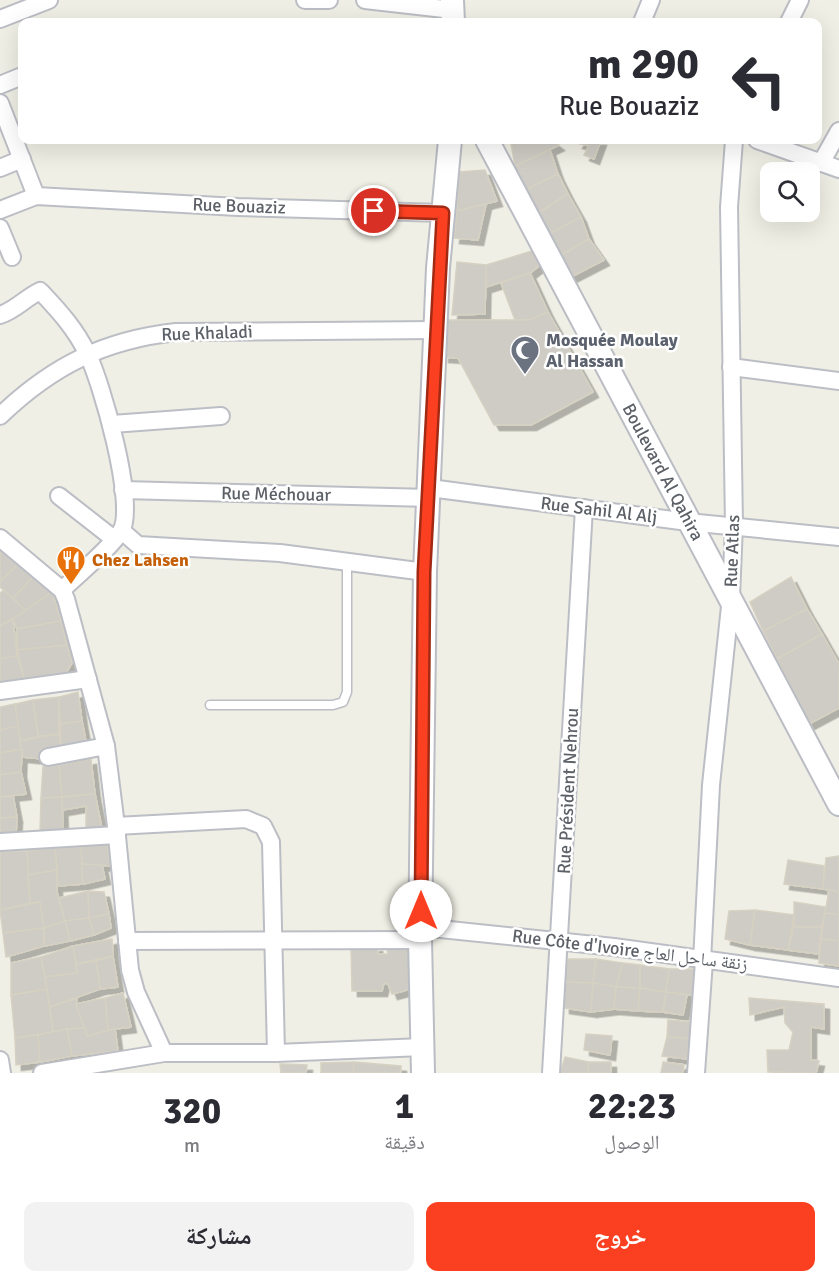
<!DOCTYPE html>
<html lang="ar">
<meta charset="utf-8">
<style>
body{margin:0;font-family:Signika,"Noto Naskh Arabic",sans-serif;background:#f2f2f3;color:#2b2b33;direction:rtl;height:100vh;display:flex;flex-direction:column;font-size:22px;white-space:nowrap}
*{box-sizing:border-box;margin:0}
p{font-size:20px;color:#7c7c81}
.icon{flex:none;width:33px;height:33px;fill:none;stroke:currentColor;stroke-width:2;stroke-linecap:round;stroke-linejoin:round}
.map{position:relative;height:1073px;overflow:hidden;direction:ltr}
.sheet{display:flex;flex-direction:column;background:#fff;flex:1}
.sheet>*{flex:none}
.guide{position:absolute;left:18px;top:18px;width:804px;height:126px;border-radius:12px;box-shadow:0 6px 24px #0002;direction:rtl;background:#fff;color:#2b2b33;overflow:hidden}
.buttons{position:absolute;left:760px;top:162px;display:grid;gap:12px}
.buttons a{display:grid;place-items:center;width:60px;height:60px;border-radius:12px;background:#fff;box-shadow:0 6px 24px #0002;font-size:30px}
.pin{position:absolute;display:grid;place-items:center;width:51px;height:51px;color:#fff;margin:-26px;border:3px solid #fff;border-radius:50%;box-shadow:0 2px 6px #0007}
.me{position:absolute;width:66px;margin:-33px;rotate:0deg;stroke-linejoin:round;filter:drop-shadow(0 0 4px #0008)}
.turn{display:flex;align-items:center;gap:21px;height:126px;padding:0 24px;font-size:27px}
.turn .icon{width:78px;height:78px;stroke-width:2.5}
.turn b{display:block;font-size:42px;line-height:51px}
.eta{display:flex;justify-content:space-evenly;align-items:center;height:102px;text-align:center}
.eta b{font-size:36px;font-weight:700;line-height:42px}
.cta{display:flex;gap:12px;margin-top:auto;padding:12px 24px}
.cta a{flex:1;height:69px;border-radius:12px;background:#fa4021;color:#fff;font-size:24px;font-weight:700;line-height:69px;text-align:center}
.cta a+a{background:#f2f2f3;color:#2b2b33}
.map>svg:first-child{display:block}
.building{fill:#ceccc4;stroke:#d6d1c2;stroke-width:1.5;filter:url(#shadow)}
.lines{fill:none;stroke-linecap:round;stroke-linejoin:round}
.lane-casing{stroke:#bcbec5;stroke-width:11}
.street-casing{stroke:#bcbec5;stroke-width:20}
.secondary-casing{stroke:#babdc4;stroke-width:26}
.lane{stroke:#fff;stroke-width:8}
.street{stroke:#fff;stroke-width:16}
.secondary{stroke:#fff;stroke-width:22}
.route-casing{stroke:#a22a15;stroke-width:15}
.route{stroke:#fa4021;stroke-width:10}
.labels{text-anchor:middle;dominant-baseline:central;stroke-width:5;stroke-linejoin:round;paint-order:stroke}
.street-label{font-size:18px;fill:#5c6067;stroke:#fff}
.worship-label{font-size:18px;font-weight:bold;fill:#5b616d;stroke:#fff;text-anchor:start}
.food-label{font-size:18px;font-weight:bold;fill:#c56008;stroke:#fff;text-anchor:start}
</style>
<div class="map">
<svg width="839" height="1073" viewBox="0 0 839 1073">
<defs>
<filter id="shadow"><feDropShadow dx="5.5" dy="5.5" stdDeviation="0" flood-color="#0004"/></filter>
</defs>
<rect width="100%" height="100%" fill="#f0efe5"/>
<g class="building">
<path d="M518 140H552L559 145 515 166 511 144Z"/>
<path d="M579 140H601L594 159 584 155 589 146 577 143Z"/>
<path d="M550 150 558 174 523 191 515 166Z"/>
<path d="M485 170 497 201 457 211 459 172Z"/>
<path d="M558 174 568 194 535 215 523 191Z"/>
<path d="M568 194 581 217 547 235 535 215Z"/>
<path d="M486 204 478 240 454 238 457 211Z"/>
<path d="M581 217 589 239 560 256 547 235Z"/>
<path d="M589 239 604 260 569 278 560 256Z"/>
<path d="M532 251 539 266 530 273 486 287V265Z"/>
<path d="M457 262 486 265 485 314 452 315Z"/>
<path d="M530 273 548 312 529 320H515L501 283Z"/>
<path d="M548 312 593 392 531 425H494L458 358 443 357 445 320H529Z"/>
<path d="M2 549 19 563 0 582V551Z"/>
<path d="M19 563 34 576 13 598 0 587V582Z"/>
<path d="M34 576 52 592 26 611 13 598Z"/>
<path d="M791 577 807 609 763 631 750 602Z"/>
<path d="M4 590 26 611 0 626V593Z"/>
<path d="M52 592 61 621 17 629 13 619Z"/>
<path d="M807 609 822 634 777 659 763 631Z"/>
<path d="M13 619 17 656 0 659V626Z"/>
<path d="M61 621 67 645 17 650V629Z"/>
<path d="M822 634 839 664V708L809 724 777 659Z"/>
<path d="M67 645 72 663 66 673 24 678 17 650Z"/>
<path d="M17 656 24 678 0 683V659Z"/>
<path d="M78 692 82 721 60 724 59 697Z"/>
<path d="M59 697V734L38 736 33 700Z"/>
<path d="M33 700 38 736 20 741 15 704Z"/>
<path d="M15 704 18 726 0 730V707Z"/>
<path d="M82 721 86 742 61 746 60 724Z"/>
<path d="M18 726 22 749 0 753V730Z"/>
<path d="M59 734 61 746 41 751 42 759 23 757 20 741Z"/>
<path d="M22 749 21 772 0 775V753Z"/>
<path d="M91 759 95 794 62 797 59 765Z"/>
<path d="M59 765 62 797 41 798 43 767Z"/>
<path d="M21 772 26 794 0 797V775Z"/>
<path d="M95 794 102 829H86V806L62 810V797Z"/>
<path d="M13 796 17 817 0 818V797Z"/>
<path d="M62 797 63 831 40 833 41 798Z"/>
<path d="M17 817 16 835 0 837V818Z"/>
<path d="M107 844 110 866 82 864 81 847Z"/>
<path d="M81 847 83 884 58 886 55 848Z"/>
<path d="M55 848 57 870 28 875 27 851Z"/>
<path d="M0 851H27L30 903 0 910Z"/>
<path d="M839 856V892L823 889 826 858Z"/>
<path d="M788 860 824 866 823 889 784 884Z"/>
<path d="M82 864 102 865 105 879 83 884Z"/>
<path d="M57 870V892L65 921 44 928 40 902 30 903 28 875Z"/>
<path d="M829 890 839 892V915L825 913Z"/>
<path d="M88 891 89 918 65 921 59 898Z"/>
<path d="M88 891 104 892 109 914 89 918Z"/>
<path d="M40 902 44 928 3 933 0 910Z"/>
<path d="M794 902 826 907 822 927H794Z"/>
<path d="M755 910 750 945 725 939 729 911Z"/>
<path d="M755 910 794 915 788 950 750 945Z"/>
<path d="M825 913 839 915V941L821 939Z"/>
<path d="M109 914 111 928 94 935 89 918Z"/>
<path d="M89 918 94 935 70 941 65 921Z"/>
<path d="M65 921 70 941 44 946V928Z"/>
<path d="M794 927H822L818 954 788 950Z"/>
<path d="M44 928V946L6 957 3 933Z"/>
<path d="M112 939 113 956 76 964 73 946Z"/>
<path d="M821 939 839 941V966L819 963Z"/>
<path d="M411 942V989L392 994 388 984 384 983 382 991H352L351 948 377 946 378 954H388L386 945Z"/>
<path d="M73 946 77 973 45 977 41 957Z"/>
<path d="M113 956 118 987 100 989 96 961Z"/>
<path d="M41 957 47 989 11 995V963Z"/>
<path d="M568 959H596L593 983 564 982Z"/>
<path d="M596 959 623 963 616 987 593 983Z"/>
<path d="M96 961 100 989 50 1007 45 977 77 973 76 964Z"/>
<path d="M623 963 640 965V988L616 987Z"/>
<path d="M640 965 669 969 666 992 640 988Z"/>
<path d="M669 969H697L696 996 666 992Z"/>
<path d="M564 982 593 983 591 1012 564 1008Z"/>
<path d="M593 983 616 987 614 1009 591 1012Z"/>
<path d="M616 987 640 988 638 1011 614 1009Z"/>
<path d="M640 988 666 992 663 1012 638 1011Z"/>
<path d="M47 989 53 1032 15 1038 11 995Z"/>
<path d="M666 992 687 995 683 1015 663 1012Z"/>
<path d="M123 993 131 1027 108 1030 105 998Z"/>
<path d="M77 998 76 1004 85 1028 53 1032 50 1007Z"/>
<path d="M105 998 108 1030 87 1036 76 1004Z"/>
<path d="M749 998 824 1004V1029L811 1027V1060L819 1061 816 1073 768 1072 767 1050H789L793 1032 785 1023 784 1007 750 1015Z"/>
<path d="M668 1020 692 1022 689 1038 667 1037Z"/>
<path d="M85 1028 87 1036 115 1029 118 1051 72 1056 67 1029Z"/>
<path d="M67 1029 72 1056 40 1062 38 1035Z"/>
<path d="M586 1034 612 1036 610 1055 584 1050Z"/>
<path d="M38 1035 40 1062 16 1065 15 1038Z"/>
<path d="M667 1037 689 1038 687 1059 662 1056Z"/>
<path d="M565 1057 589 1062 588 1073H560Z"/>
<path d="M354 1062 401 1066V1073H353Z"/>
<path d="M354 1062 353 1073H321V1063Z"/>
<path d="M589 1062H611V1073H588Z"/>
<path d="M663 1062 684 1065 683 1073H661Z"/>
<path d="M280 1064 307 1065 306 1073H281Z"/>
</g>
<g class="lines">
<g class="lane-casing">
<path id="lane" d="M210 705H333L343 702 347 692V561"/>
</g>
<g class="street-casing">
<g id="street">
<path d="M305 0H329"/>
<path d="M365 0 453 10"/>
<path d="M0 19 49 0"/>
<path d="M642 22 651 0"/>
<path d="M789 22 800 0"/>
<path d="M0 85 22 76"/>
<path d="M0 103 36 196"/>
<path d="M757 140 839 169"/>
<path d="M821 163 839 131"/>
<path d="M0 168 22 159"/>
<path d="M0 210 36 196 238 207 443 213"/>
<path d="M0 228 12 257"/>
<path d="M0 315C16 310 25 298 40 291L43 294C60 312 76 330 87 353 101 380 137 506 121 531 110 549 78 574 62 590"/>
<path d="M731 367 839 381"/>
<path d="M0 416C52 366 104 340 176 332L437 330"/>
<path d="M112 424 221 416"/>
<path d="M430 488 688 522 839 537"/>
<path d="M123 490 430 498"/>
<path d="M59 496 114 539"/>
<path d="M122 531 138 545 280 553 425 572"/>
<path d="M0 538 62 590 66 599 106 746 116 826 130 970 136 992 164 1053"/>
<path d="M0 691 88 679"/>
<path d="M48 757 106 746"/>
<path d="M116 826 246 819 263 826 271 842 276 1053"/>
<path d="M0 842 117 835"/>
<path d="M421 927 614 947 839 978"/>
<path d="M127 941 420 940"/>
<path d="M702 961 711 785 731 597 734 525 729 207 734 140"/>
<path d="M0 1060 2 1073"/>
<path d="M42 1073 164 1053H276L423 1047"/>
<path d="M551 1073 584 508"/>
<path d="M696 1073 704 961"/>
</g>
</g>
<g class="secondary-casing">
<g id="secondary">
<path d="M452 0 453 22"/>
<path d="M487 140 839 804"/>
<path d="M423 1073 420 940 425 572 438 268 450 140"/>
</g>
</g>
<use href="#lane" class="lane"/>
<use href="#street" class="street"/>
<use href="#secondary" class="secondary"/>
</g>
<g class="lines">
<g class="route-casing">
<path id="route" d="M374 211 443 213 424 572 421 911"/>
</g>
<use href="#route" class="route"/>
</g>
<defs>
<g id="mosque-pin" transform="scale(1.5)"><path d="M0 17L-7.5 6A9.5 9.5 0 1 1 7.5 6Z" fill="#6b7280" stroke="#fff"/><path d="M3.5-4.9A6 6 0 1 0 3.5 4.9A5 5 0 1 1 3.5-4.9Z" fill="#fff"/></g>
<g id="restaurant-pin" transform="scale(1.5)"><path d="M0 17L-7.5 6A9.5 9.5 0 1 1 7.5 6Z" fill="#e8710a" stroke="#fff"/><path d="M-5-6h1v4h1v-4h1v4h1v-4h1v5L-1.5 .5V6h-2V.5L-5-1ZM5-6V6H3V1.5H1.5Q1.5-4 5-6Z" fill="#fff"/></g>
</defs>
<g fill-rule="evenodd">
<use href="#mosque-pin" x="525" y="350"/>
<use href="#restaurant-pin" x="71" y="560"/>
</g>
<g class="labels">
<g class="street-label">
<text transform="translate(239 206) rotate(2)">Rue Bouaziz</text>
<text transform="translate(207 333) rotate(-2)">Rue Khaladi</text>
<text transform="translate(663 472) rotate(62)">Boulevard Al Qahira</text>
<text transform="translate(276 494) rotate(1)">Rue Méchouar</text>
<text transform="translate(599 510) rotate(7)">Rue Sahil Al Alj</text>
<text transform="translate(732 551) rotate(-88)">Rue Atlas</text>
<text transform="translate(568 791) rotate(-87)">Rue Président Nehrou</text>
<text transform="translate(630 950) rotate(7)">Rue Côte d'Ivoire زنقة ساحل العاج</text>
</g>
<g class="worship-label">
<text x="546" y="340">Mosquée Moulay<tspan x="546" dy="21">Al Hassan</tspan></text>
</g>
<g class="food-label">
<text x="92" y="560">Chez Lahsen</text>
</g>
</g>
</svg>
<div class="buttons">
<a><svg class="icon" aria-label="search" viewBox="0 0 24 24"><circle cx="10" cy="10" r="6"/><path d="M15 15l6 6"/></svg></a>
</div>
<div class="pin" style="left:374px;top:211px;background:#d93025"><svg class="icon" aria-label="arrive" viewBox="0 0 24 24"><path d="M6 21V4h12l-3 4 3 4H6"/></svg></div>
<svg class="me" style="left:421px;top:911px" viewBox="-20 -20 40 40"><circle r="19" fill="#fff"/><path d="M0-13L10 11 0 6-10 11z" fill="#fa4021"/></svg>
<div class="guide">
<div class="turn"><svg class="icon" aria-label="left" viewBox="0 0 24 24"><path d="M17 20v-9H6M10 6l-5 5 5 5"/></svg><div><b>290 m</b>Rue Bouaziz</div></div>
</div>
</div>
<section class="sheet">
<div class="eta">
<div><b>22:23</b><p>الوصول</p></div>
<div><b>1</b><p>دقيقة</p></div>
<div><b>320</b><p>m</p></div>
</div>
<div class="cta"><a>خروج</a><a>مشاركة</a></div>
</section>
